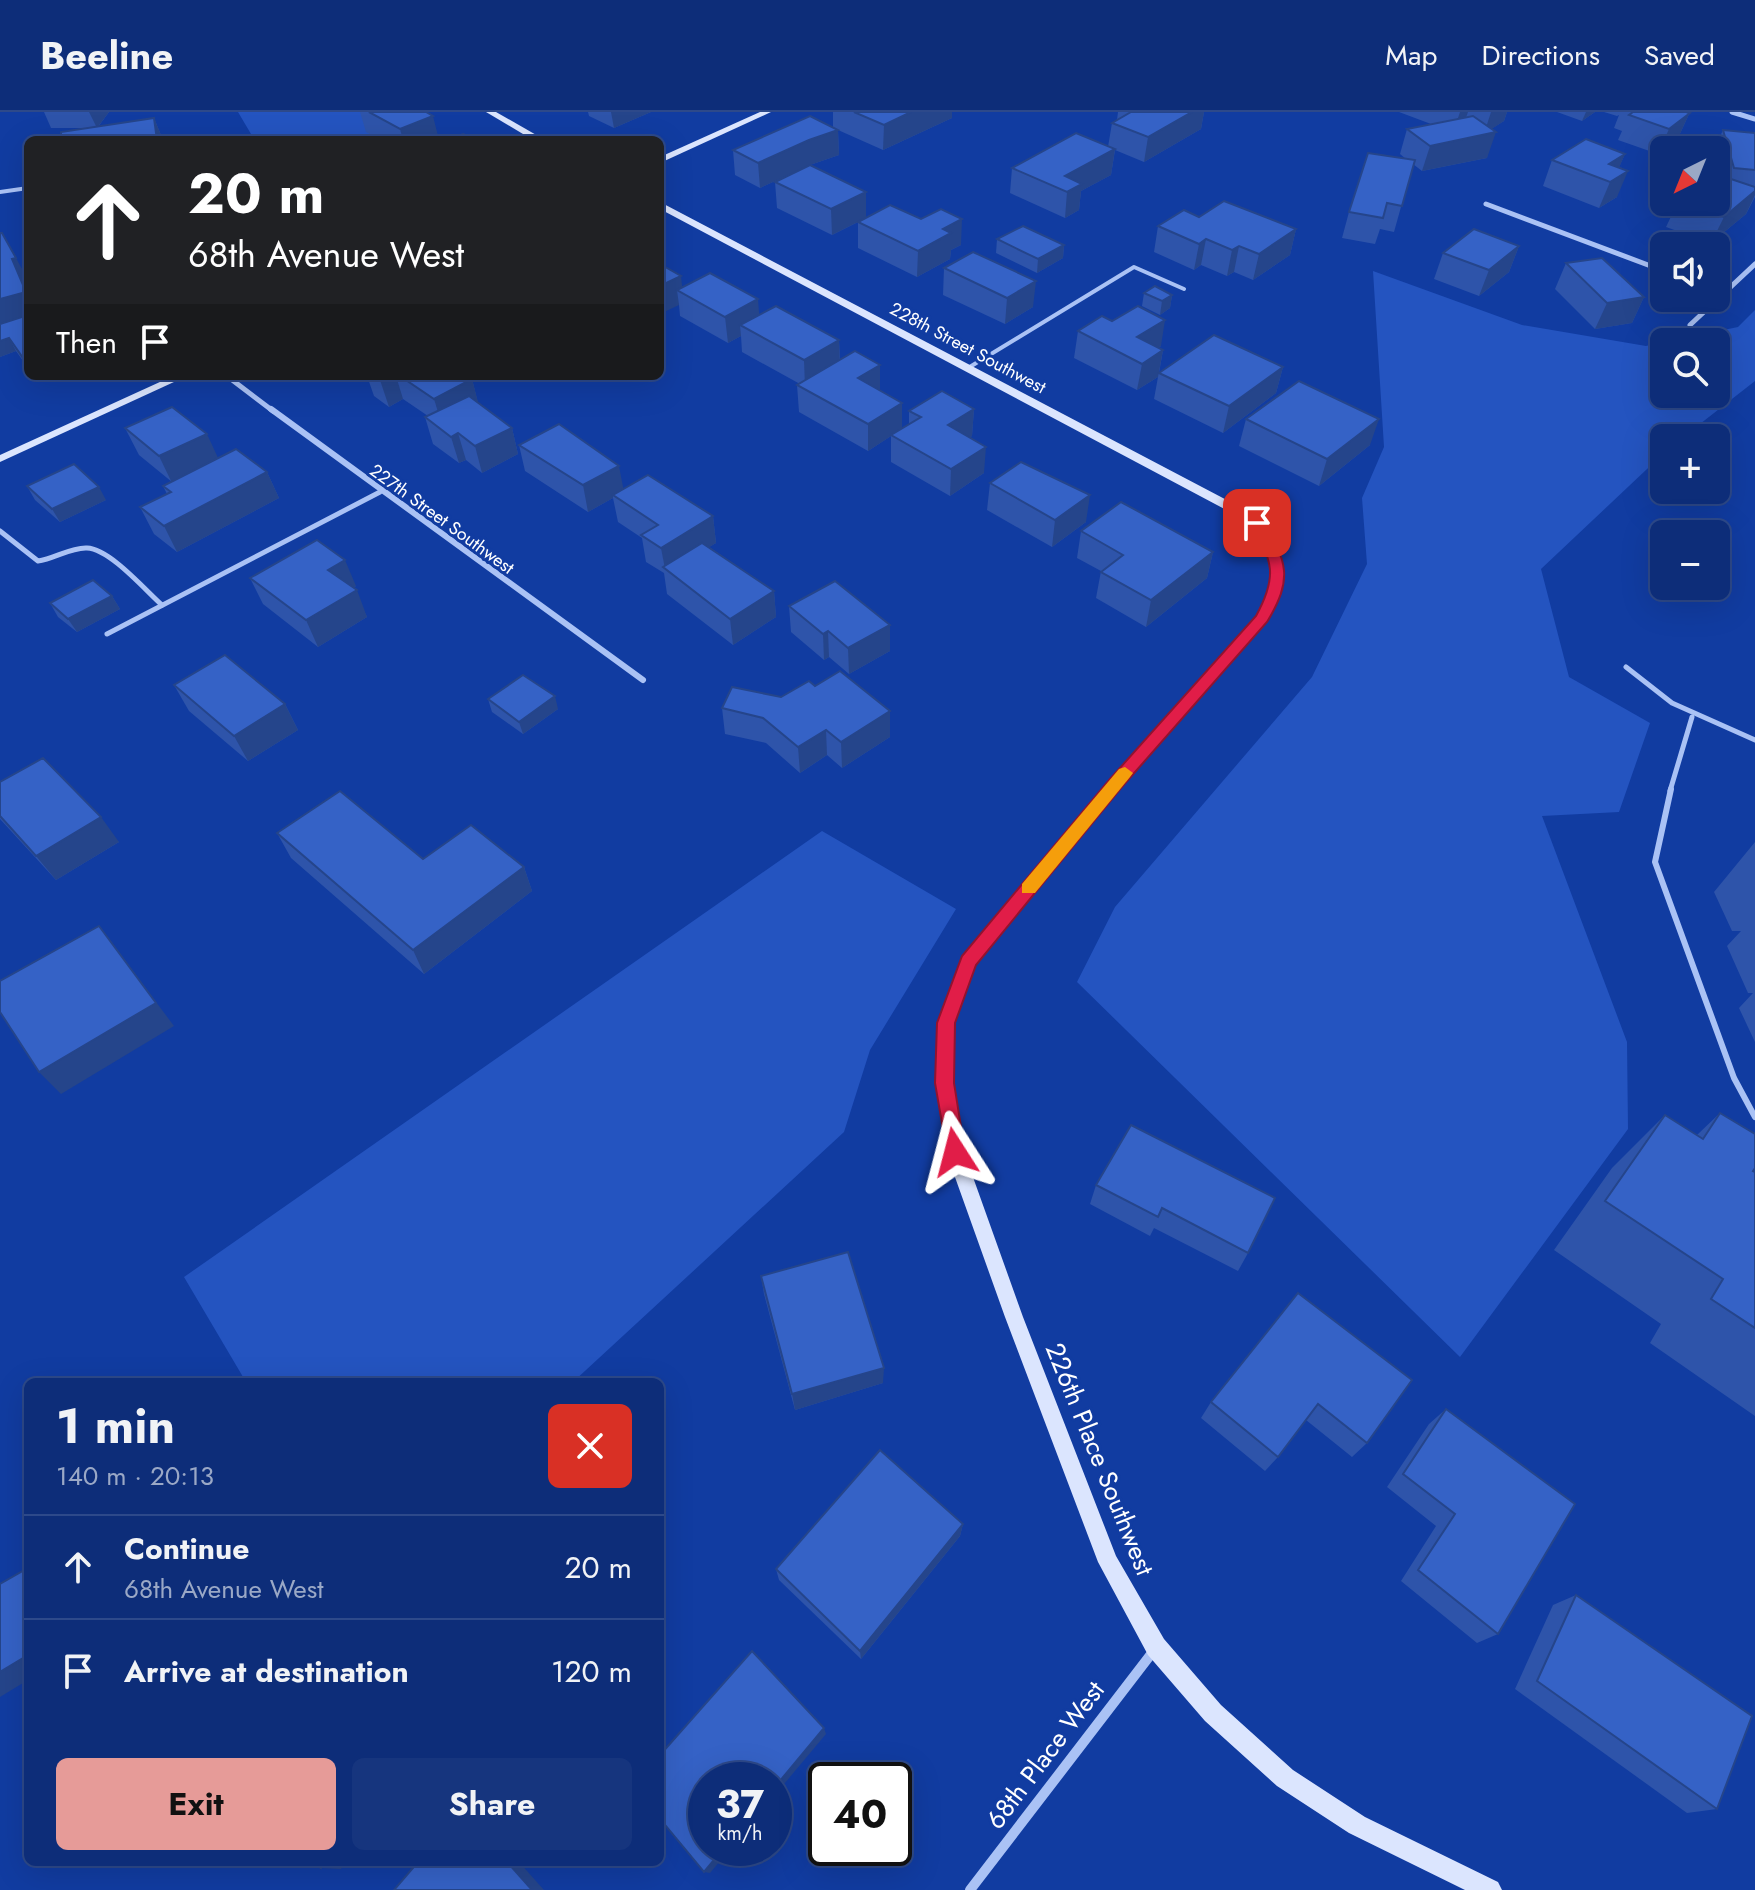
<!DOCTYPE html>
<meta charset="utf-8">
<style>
body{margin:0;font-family:Jost,sans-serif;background:#16357e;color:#f1f3f6;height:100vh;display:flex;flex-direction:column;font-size:30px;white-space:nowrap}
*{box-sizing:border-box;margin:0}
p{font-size:26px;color:#9aa8c6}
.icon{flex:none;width:44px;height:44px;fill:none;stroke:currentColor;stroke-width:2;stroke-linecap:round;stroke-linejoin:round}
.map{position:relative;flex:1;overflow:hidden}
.drawer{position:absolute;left:24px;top:1266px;width:640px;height:488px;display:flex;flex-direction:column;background:#0d2d79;border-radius:12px;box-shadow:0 8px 32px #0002,0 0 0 2px #2d498a}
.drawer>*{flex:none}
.top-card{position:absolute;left:24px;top:24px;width:640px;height:244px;border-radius:12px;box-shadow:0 8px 32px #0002,0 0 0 2px #2d498a;background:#202124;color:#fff;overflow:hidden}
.needle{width:52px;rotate:223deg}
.buttons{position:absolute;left:1650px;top:24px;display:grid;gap:16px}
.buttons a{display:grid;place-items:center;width:80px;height:80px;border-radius:12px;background:#0d2d79;box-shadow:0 8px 32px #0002,0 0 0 2px #2d498a;font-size:40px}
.speed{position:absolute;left:688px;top:1650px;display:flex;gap:16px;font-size:40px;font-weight:700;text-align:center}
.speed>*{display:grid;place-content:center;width:104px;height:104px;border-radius:50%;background:#0d2d79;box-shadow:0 8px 32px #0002,0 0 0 2px #2d498a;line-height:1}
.speed small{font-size:20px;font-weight:400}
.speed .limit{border:4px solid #111;border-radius:12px;background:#fff;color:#111}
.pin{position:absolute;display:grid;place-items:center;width:68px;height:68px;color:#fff;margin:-34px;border-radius:16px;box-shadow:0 4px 12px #0006}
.me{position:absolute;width:88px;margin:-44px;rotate:351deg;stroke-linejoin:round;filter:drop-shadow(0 0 6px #0008)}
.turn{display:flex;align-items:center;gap:28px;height:168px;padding:0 32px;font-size:36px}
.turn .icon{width:104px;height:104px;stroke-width:2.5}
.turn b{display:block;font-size:56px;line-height:68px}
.then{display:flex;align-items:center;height:76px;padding:0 32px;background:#0003;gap:16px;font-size:30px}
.round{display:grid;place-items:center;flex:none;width:84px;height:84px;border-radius:12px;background:#16357e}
.headline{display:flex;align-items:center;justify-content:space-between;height:136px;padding:0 32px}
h1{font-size:48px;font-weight:700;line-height:60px}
.action{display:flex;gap:16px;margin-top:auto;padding:16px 32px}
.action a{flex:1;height:92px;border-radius:12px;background:#e69b98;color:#111;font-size:32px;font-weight:700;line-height:92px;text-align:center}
.action a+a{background:#16357e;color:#f1f3f6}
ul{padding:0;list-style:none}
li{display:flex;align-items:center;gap:24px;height:104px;padding:0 32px;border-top:2px solid #2d498a}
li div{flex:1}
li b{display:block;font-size:30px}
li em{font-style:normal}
header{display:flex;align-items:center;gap:48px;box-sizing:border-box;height:112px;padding:0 40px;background:#0d2d79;border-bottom:2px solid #2d498a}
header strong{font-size:38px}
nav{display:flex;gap:44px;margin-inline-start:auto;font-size:28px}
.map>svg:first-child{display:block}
.green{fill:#2454c0}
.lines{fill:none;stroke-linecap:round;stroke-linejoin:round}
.lane-far2{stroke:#aac2f5;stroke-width:4}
.lane-far1{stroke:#aac2f5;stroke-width:5}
.lane{stroke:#aac2f5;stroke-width:6}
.street-far2{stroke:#aac2f5;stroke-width:5}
.street-far1{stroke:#aac2f5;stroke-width:6}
.street{stroke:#aac2f5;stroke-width:10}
.secondary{fill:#dbe5fe;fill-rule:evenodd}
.wall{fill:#2e54aa}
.shaded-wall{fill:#25458b}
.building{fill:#3562c6;stroke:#25458b;stroke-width:2}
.route{fill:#e11d48;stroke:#92132f;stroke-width:2}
.slow{fill:#f59e0b}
.labels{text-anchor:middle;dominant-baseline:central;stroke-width:6;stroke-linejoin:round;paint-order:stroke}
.far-street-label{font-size:18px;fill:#fff;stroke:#113ca1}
.near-street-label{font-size:26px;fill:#fff;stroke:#113ca1}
</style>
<header>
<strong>Beeline</strong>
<nav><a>Map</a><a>Directions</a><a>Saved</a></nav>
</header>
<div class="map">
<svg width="1755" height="1778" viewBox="0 0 1755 1778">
<rect width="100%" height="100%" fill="#113ca1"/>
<g class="green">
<path d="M238 0H381L399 28H250L251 22Z"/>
<path d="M1373 159 1522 213 1646 234 1664 230V282H1716V230H1665L1738 215 1755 198V269L1682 326H1664V341L1541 457 1569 565 1650 611 1619 700 1542 704 1627 930 1628 1017 1460 1245 1077 870 1115 795 1312 565 1367 452 1362 386 1384 335Z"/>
<path d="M822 719 956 797 870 938 844 1020 573 1270H246L184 1165Z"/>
</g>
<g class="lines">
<g class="lane-far2">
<path d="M0 80 28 76"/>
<path d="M968 256 1134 155 1184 177"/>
</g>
<g class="lane-far1">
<path d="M0 419 38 449C54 447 71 435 87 436 110 437 145 478 162 493"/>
<path d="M107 522 380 380"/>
<path d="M1626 555 1672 591 1755 628"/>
<path d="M1670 679 1692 605"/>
</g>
<path class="lane" d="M1671 677 1655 750 1734 966 1755 1005"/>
<g class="street-far2">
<path d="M1732 0 1755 7"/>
<path d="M1486 92 1664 159"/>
<path d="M1690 213 1755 152"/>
<path d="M227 264 273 299"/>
</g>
<path class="street-far1" d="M271 297 643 568"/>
<path class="street" d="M970 1778 1155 1537"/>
<g class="secondary">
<path d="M486 0H496L545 28H533Z"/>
<path d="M760 0H771L660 51V45Z"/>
<path d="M660 90 1240 395 1267 417 1277 432 1283 459 1277 489 1267 509 1120 676 975 852 954 911 952 971 964 1040 1023 1205 1116 1444 1164 1527 1221 1593 1293 1658 1365 1705 1498 1770 1502 1778H1465L1349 1721 1277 1674 1205 1609 1148 1543 1098 1450 1005 1205 946 1040 936 971 938 911 962 844 1110 668 1257 504C1280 457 1274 431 1232 401L660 97Z"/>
<path d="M173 264H187L0 350V343Z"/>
</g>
</g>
<g class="wall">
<path d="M44 0H109L98 15 154 6 163 28H61L88 16H51Z"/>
<path d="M360 0H426L439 28H381L366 20Z"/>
<path d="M588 0H651L614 16 589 4Z"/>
<path d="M833 0H952V6L883 38 838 18 839 43 810 53 760 76 735 63 733 38 833 15Z"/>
<path d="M1118 0H1204L1201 17 1144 50 1115 38 1111 63 1081 79 1079 98 1065 106 1010 81 1012 56 1108 35 1112 11 1117 8Z"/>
<path d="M1399 0H1507L1504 9 1491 17 1487 46 1422 59 1413 52 1394 120 1380 117 1375 132 1342 126 1349 100 1406 47 1400 42 1407 17 1431 12Z"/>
<path d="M1557 0H1595L1582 9Z"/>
<path d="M1604 0H1690L1678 26 1658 42 1618 28 1622 19 1614 16 1619 3 1617 4Z"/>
<path d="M1723 18 1755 21V85L1746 102 1711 131 1666 115 1678 90H1716V38H1714Z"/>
<path d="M1625 42 1619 55 1617 85 1599 96 1543 74 1552 48Z"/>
<path d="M775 70 866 80V106L961 133 951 138 950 147 917 165 858 136V110L832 123 777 96Z"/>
<path d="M1199 105 1296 117 1290 143 1253 168 1234 160 1227 164 1201 153 1194 158 1154 140 1158 114Z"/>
<path d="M0 121 28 168V172L25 173 28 179V256L16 239 0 245Z"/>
<path d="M997 127 1064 133 1063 146 1037 161 996 141Z"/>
<path d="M1519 134 1509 160 1479 184 1434 167 1443 141Z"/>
<path d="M1566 151 1644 185 1632 211 1595 217 1555 177Z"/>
<path d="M660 152 683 175 759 203 839 228 840 248 880 278 902 317 909 312V299L974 297 972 324 970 325 984 361 950 384 891 350V324L868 339 799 300 797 273 800 272 742 240 741 224 728 231 680 204 679 193Z"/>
<path d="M944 156 1033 195 1005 212 943 183Z"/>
<path d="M1144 181 1172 183 1170 196 1160 203 1142 194Z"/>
<path d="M1078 219 1161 234 1158 236 1163 238 1159 261 1283 255 1276 281 1223 321 1154 287 1158 265 1137 278 1074 246Z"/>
<path d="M367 264H467L472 267 478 291 512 316 518 342 482 361 466 348 459 351 433 332 425 305 428 304 403 287 389 295 374 284Z"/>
<path d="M1246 307 1370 333 1319 374 1239 334Z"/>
<path d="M125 316 218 346 267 360 279 386 177 440 154 422 140 395 167 382 163 374 172 370 139 343Z"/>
<path d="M519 333 623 377 713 404 716 431 709 435 774 479 776 505 733 533 667 482 664 461 646 450 642 426 618 410 613 386 588 400 525 359Z"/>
<path d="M990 371 1086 410 1052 435 987 398Z"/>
<path d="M27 374 106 388 60 410 35 388Z"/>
<path d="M1081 419 1213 440 1207 466 1146 515 1096 486 1101 459 1077 446Z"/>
<path d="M250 466 356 474 353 476 367 505 318 535 263 492Z"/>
<path d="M112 484 120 497 77 520 58 505 50 491Z"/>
<path d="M789 494 890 513V539L849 562 829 545 824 548 791 520Z"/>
<path d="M174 573 285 592 298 618 248 649 189 599Z"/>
<path d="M488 587 558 597 523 622 492 600Z"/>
<path d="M722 596 890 625 842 656 827 643 800 661 766 631 725 622Z"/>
<path d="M0 670 119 730 56 768 0 707Z"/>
<path d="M277 721 423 747 524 755 532 779 424 862 291 746Z"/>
<path d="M1755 730V930L1739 896 1753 881H1748L1727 834 1741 819H1732L1714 780Z"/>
<path d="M1720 1001 1755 1060V1304L1650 1231 1661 1212 1554 1138 1612 1056 1665 1003 1697 1023Z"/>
<path d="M1131 1013 1248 1141 1238 1159 1154 1116 1150 1124 1090 1092 1096 1073Z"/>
<path d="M761 1164 883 1271 795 1298 764 1182Z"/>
<path d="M1298 1181 1367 1331 1352 1345 1306 1308 1278 1345 1265 1359 1201 1306 1211 1290Z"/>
<path d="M1446 1297 1498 1522 1477 1531 1401 1469 1436 1414 1387 1375 1429 1312Z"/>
<path d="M963 1412 960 1424 861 1547 779 1468 776 1457Z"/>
<path d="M1576 1483 1717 1697 1687 1701 1515 1577 1553 1493Z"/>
</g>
<g class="shaded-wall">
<path d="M89 0H109L97 16Z"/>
<path d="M611 0H651L614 16Z"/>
<path d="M911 0H952V6L883 38 884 13Z"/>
<path d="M1192 0H1204L1201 17 1144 50 1148 25Z"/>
<path d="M1460 0H1468L1463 14 1453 21Z"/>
<path d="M1491 0H1507L1504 9 1484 22Z"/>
<path d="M1586 0H1595L1582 9Z"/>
<path d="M1681 0H1690L1678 26 1658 42 1669 17Z"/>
<path d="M433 4 439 28H403L400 17Z"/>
<path d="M154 6 163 28H157Z"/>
<path d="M838 18 839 43 810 53 760 76 758 51 809 28Z"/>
<path d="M1496 20 1487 46 1422 59 1430 34Z"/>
<path d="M96 25 97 28H75Z"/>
<path d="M1115 37 1111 63 1081 79 1079 98 1065 106 1067 80 1065 64Z"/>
<path d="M1625 42 1614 67 1609 52Z"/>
<path d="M1628 59 1617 85 1599 96 1610 70Z"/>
<path d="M1755 79V83L1746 102 1711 131 1724 105Z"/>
<path d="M866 80V106L832 123 831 97Z"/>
<path d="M962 107 961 133 951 138 950 147 917 165 918 139 943 117Z"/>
<path d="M1296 117 1290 143 1253 168 1259 142Z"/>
<path d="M1206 127 1201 153 1194 158 1199 132Z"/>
<path d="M1064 133 1063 146 1037 161 1038 147Z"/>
<path d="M1239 134 1234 160 1227 164 1232 138Z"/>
<path d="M1519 134 1509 160 1479 184 1489 158Z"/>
<path d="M16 146 28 168V172L25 173 28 179V210L0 217V187L12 147Z"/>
<path d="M681 164 683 182 677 178 679 193 660 202V174Z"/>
<path d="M1036 169 1033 195 1005 212 1007 186Z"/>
<path d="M1172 183 1170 196 1160 203 1162 189Z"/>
<path d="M1644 185 1632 211 1595 217 1607 191Z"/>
<path d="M758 187 760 213H740L741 224 728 231 725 205Z"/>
<path d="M1165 208 1161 234 1137 249V225Z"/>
<path d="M9 226 16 239 0 245V229Z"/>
<path d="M839 228 840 255 805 275 804 248Z"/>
<path d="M1163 238 1158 265 1137 278 1142 252Z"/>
<path d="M880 253V279L858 266Z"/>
<path d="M1283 255 1276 281 1223 321 1229 294Z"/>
<path d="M35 264H49L37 268Z"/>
<path d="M388 264H396L403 287 389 295 380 268Z"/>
<path d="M472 267 479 294 442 313 434 287Z"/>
<path d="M902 291V317L868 339V312Z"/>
<path d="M974 297 972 324 946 340 948 313Z"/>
<path d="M1379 307 1370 333 1319 374 1327 347Z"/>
<path d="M512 316 518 342 482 361 475 334Z"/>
<path d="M458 321 466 348 459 351 451 325Z"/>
<path d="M207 322 219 348 172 371 159 344Z"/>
<path d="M986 335 984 361 950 384 951 357Z"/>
<path d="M619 354 624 380 613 383V386L588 400 583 373Z"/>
<path d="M267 360 279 386 177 440 164 414Z"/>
<path d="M99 375 106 388 60 410 52 397Z"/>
<path d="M1090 383 1086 410 1052 435 1055 408Z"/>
<path d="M713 404 716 431 669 460 665 457 661 436Z"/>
<path d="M1213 440 1207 466 1146 515 1151 488Z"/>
<path d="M345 448 356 474 339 484 328 458Z"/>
<path d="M357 478 367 505 318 535 306 508Z"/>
<path d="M774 479 776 505 733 533 730 507Z"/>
<path d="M112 484 120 497 77 520 68 507Z"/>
<path d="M890 513V539L849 562 848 536Z"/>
<path d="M828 519 829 545 824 548 823 522Z"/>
<path d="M555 584 558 597 523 622 519 610Z"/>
<path d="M285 592 298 618 248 649 234 624Z"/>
<path d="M890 599V625L842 656 841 630Z"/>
<path d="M826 618 827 643 800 661 798 635Z"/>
<path d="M101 705 119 730 56 768 36 744Z"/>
<path d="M524 755 532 779 424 862 413 838Z"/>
<path d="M99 814 174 914 61 982 39 960Z"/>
<path d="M884 1256 883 1271 795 1298 792 1282Z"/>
<path d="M963 1412 960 1424 861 1547 860 1539Z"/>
<path d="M28 1543V1568L0 1585V1560Z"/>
<path d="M824 1616 826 1622 774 1684V1676Z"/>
<path d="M724 1736H731L710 1761 704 1760Z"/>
<path d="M324 1750H345L341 1757 321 1756Z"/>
<path d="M507 1750H519L544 1778H532Z"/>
</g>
<g class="building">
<path d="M369 0H426L433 4 400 17Z"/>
<path d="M854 0H911L884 13Z"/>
<path d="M1131 0H1192L1148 25 1112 11Z"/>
<path d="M1633 0H1686L1690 1 1669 17 1629 3Z"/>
<path d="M810 4 838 18 809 28 758 51 733 38Z"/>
<path d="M1473 4 1496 20 1430 34 1407 17Z"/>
<path d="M154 6 157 28H96V25L75 28H61V20Z"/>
<path d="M1723 18 1755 21V58L1734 56Z"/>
<path d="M1076 21 1115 37 1065 64 1082 72 1067 80 1012 56Z"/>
<path d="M463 22 476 28H448Z"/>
<path d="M1586 27 1625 42 1609 52 1628 59 1610 70 1552 48Z"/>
<path d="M1368 41 1415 48 1402 94 1387 91 1383 106 1349 100Z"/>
<path d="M810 53 866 80 831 97 775 70Z"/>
<path d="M1716 62 1755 75V79L1724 105 1680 90H1716Z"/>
<path d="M1224 89 1296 117 1259 142 1239 134 1232 138 1206 127 1199 132 1158 114 1184 98 1199 105Z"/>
<path d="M890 93 921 107 941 97 962 107 943 117 951 121 918 139 858 110Z"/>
<path d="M1023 114 1064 133 1038 147 997 127Z"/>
<path d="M1474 117 1519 134 1489 158 1443 141Z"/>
<path d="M0 121H2L16 146 12 147 26 180 0 187Z"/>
<path d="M973 140 1036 169 1007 186 944 156Z"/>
<path d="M1602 146 1644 185 1607 191 1566 151Z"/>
<path d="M660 152 681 164 660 174Z"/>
<path d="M710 161 758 187 725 205 677 178Z"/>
<path d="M1155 174 1172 183 1162 189 1144 181Z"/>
<path d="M776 194 839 228 804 248 740 213Z"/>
<path d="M1138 194 1165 208 1137 225 1163 238 1142 252 1078 219 1102 204 1112 209Z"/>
<path d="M28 203V253L9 226 0 229V212Z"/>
<path d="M1214 223 1283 255 1229 294 1159 261Z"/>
<path d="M855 239 880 253 858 266 902 291 868 312 797 273Z"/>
<path d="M375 264H388L380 268Z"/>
<path d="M400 264H467L472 267 434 287Z"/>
<path d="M1299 269 1379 307 1327 347 1246 307Z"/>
<path d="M942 279 974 297 948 313 986 335 951 357 891 323 921 305 909 299Z"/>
<path d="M469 284 512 316 475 334 458 321 451 325 425 305Z"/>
<path d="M172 295 207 322 159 344 125 316Z"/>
<path d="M559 312 619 354 583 373 519 333Z"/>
<path d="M236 337 267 360 164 414 140 395 171 380 163 374Z"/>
<path d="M1021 350 1090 383 1055 408 990 371Z"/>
<path d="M74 352 99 375 52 397 27 374Z"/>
<path d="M648 363 713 404 661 436 641 423 658 413 613 383Z"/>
<path d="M1121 390 1213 440 1151 488 1101 460 1123 443 1081 419Z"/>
<path d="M317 428 345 448 328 458 357 478 306 508 250 466Z"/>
<path d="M702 431 774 479 730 507 663 455Z"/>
<path d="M93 468 112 484 68 507 50 491Z"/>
<path d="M835 469 890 513 848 536 828 519 823 522 789 494Z"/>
<path d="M225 543 285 592 234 624 174 573Z"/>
<path d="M840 559 890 599 841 630 826 618 798 635 763 606 722 596 732 575 781 585 809 569 815 574Z"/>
<path d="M523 563 555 584 519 610 488 587Z"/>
<path d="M43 646 101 705 36 744 0 704V670Z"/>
<path d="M340 679 423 747 471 713 524 755 413 838 277 721Z"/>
<path d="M99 814 156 891 39 960 0 900V869Z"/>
<path d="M1720 1001 1755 1022V1056L1753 1059 1755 1060V1216L1711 1187 1723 1167 1605 1089 1665 1003 1703 1027Z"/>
<path d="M1131 1013 1275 1086 1248 1141 1162 1096 1158 1105 1096 1073Z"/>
<path d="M848 1140 884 1256 792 1282 761 1164Z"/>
<path d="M1298 1181 1412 1268 1367 1331 1318 1292 1278 1345 1211 1290Z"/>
<path d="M1446 1297 1575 1392 1498 1522 1418 1458 1455 1402 1403 1362Z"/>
<path d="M880 1338 963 1412 860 1539 776 1457Z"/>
<path d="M28 1456V1543L0 1560V1472Z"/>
<path d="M1576 1483 1752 1604 1717 1697 1537 1569Z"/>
<path d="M752 1539 824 1616 774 1676V1668H706V1736H724L704 1760 660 1707V1643Z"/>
<path d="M311 1750H324L321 1756Z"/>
<path d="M418 1750H507L532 1778H394Z"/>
</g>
<path class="route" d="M1253 408H1262C1288 450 1293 467 1267 510L1121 676 976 853 955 911 954 971 965 1040 962 1046H948L935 971 937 911 962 844 1110 667 1256 504C1278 464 1273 449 1250 411Z"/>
<path class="slow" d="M1125 655 1133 661 1130 665 1035 781H1022V772L1119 657Z"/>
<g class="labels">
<g class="far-street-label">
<text transform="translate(968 236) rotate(28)">228th Street Southwest</text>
<text transform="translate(442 407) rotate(36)">227th Street Southwest</text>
</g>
<g class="near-street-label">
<text transform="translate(1100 1347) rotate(68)">226th Place Southwest</text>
<text transform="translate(1045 1643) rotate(-53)">68th Place West</text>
</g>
</g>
</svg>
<div class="buttons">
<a><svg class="needle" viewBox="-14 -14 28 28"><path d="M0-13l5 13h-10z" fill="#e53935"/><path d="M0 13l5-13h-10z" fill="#9aa8c6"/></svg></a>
<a><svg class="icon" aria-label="sound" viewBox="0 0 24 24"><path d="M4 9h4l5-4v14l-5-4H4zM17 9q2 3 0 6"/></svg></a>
<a><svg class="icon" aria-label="search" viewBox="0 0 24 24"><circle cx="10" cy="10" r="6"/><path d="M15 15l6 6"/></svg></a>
<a>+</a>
<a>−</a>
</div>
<div class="speed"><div>37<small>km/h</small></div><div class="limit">40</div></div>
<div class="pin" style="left:1257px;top:411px;background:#d93025"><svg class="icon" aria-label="arrive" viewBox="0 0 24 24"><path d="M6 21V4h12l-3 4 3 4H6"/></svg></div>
<svg class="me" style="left:955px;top:1040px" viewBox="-20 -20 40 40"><path d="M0-17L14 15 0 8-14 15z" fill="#e11d48" stroke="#fff" stroke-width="4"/></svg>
<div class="top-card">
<div class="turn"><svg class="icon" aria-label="ahead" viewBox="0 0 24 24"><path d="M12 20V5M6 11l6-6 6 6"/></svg><div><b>20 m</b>68th Avenue West</div></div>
<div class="then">Then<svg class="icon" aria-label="arrive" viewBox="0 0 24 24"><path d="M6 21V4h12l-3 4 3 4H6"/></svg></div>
</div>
<section class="drawer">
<div class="headline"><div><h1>1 min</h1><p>140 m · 20:13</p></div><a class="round" style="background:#d93025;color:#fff"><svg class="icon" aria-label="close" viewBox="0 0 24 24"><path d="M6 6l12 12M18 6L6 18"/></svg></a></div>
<ul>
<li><svg class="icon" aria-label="ahead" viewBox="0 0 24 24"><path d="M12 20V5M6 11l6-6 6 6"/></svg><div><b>Continue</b><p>68th Avenue West</p></div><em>20 m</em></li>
<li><svg class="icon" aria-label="arrive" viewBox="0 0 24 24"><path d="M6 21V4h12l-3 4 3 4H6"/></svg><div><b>Arrive at destination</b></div><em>120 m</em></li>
</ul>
<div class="action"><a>Exit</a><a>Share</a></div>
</section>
</div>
